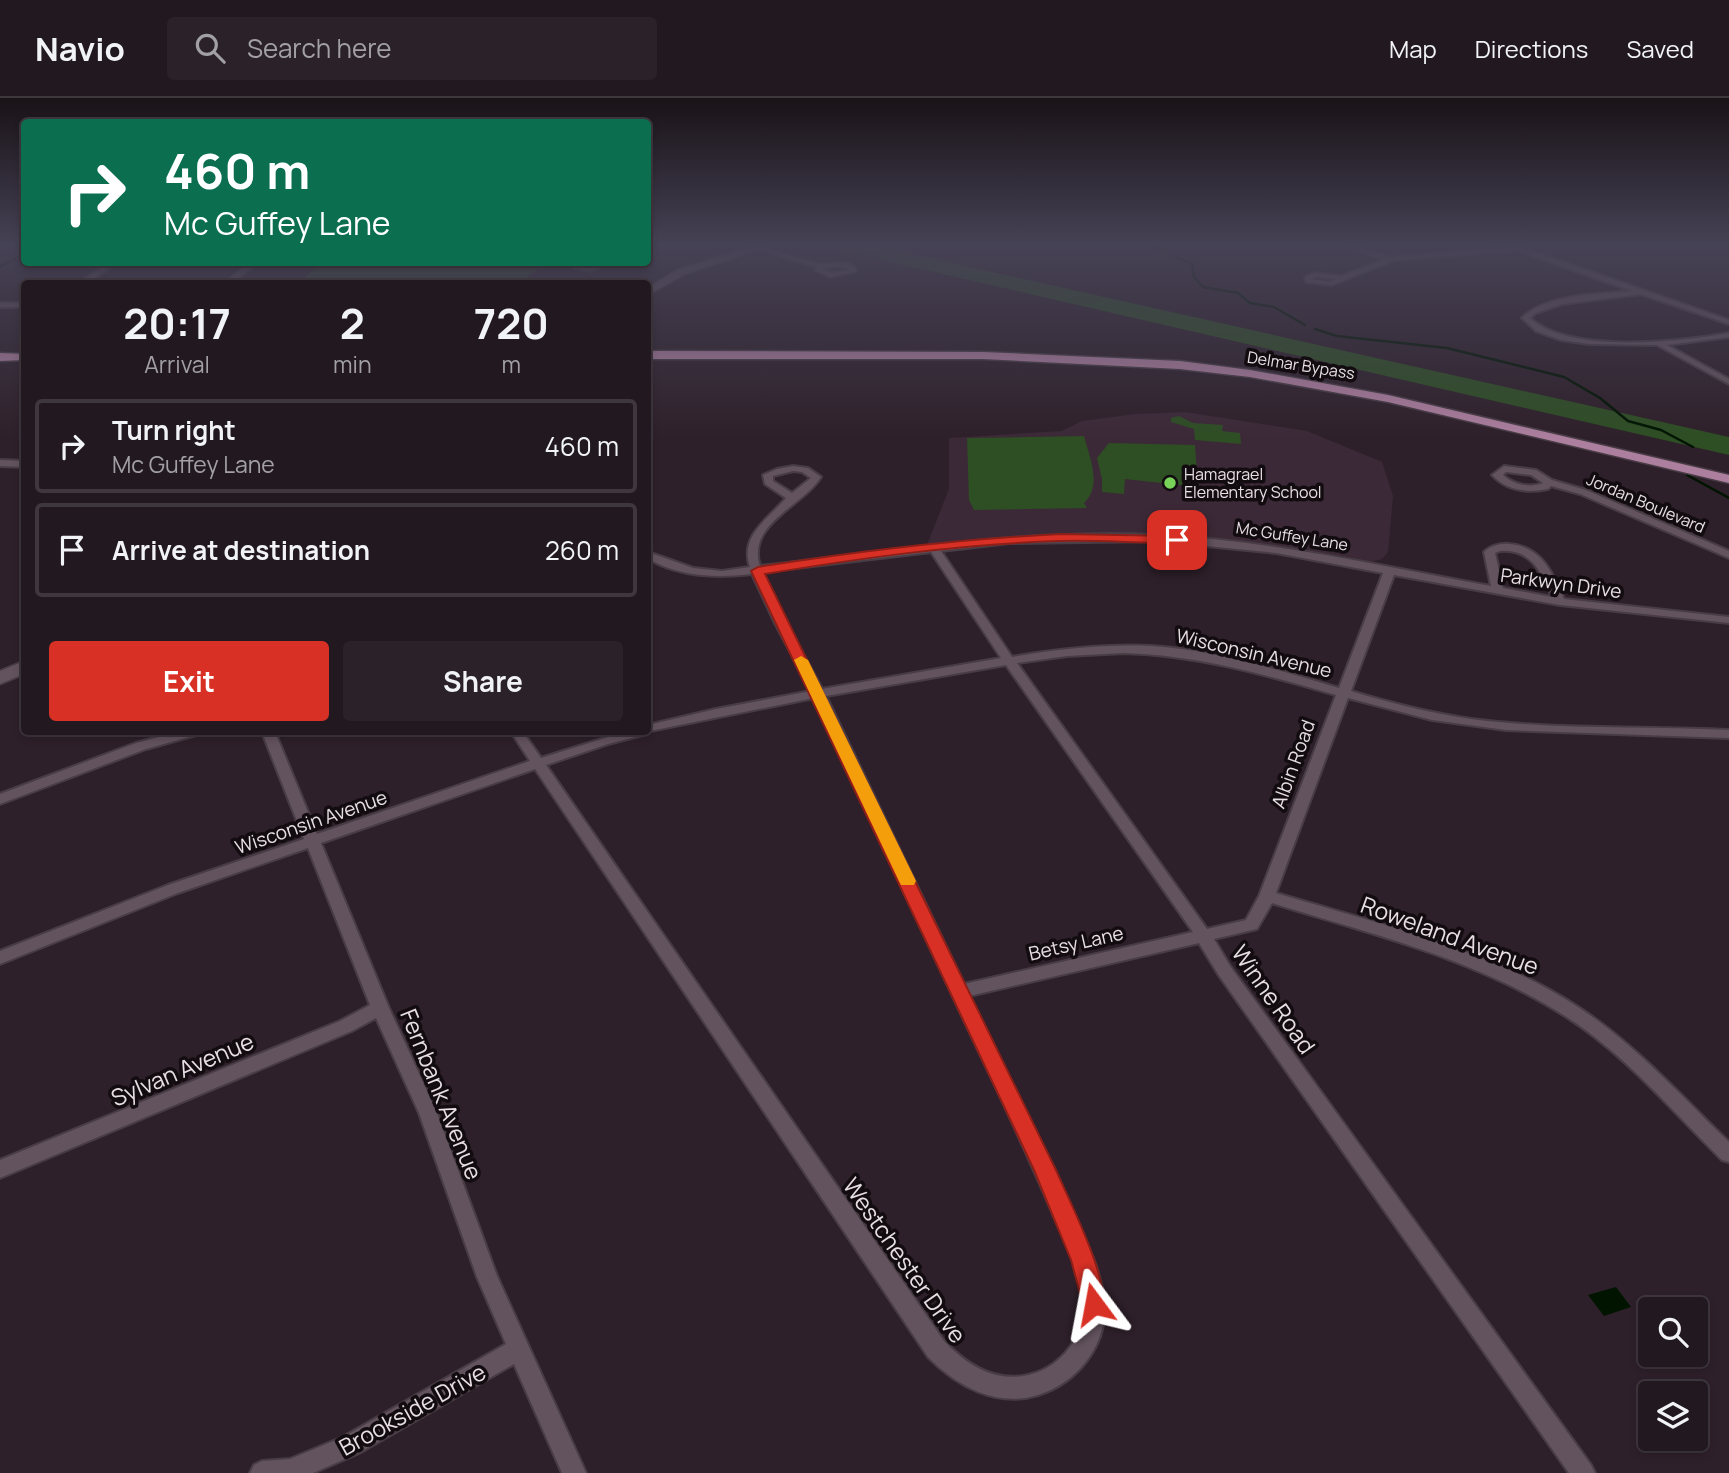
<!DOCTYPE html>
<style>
body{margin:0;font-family:Manrope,sans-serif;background:#2a2129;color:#f1f3f6;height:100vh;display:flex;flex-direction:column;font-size:26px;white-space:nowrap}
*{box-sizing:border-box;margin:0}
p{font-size:23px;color:#a2a0a5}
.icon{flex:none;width:38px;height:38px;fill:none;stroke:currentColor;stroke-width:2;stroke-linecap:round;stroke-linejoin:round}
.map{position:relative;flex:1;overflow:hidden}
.details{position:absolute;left:21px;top:182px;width:630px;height:455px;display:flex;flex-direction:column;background:#221820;border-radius:7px;box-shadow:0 4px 10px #0003,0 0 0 2px #3f373e}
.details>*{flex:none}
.guide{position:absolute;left:21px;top:21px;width:630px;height:147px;border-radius:7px;box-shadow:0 4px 10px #0003,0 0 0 2px #3f373e;background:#0b6e4f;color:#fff;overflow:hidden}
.fabs{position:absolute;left:1638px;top:1199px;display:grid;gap:14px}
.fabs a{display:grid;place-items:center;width:70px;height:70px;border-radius:7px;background:#221820;box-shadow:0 4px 10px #0003,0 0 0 2px #3f373e;font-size:35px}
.pin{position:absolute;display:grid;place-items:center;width:60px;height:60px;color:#fff;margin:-30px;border-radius:14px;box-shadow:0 4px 10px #0006}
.me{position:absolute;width:77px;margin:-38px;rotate:347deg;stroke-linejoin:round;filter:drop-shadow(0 0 5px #0008)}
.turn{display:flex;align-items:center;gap:24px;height:147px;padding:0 28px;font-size:32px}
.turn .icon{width:91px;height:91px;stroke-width:2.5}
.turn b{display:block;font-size:49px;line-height:60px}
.eta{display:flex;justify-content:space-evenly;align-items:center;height:119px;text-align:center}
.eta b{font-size:42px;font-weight:700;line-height:49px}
.action{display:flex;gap:14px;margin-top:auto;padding:14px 28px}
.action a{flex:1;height:80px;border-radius:7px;background:#d93025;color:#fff;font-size:28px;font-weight:700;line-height:80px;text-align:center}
.action a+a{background:#2a2129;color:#f1f3f6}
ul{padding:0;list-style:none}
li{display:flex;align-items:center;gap:21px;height:94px;margin:0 14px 10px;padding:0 14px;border:4px solid #3f373e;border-radius:7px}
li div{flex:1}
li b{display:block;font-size:26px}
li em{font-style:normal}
header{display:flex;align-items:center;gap:42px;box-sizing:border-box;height:98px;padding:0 35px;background:#221820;border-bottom:2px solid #3f373e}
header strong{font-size:33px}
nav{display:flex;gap:38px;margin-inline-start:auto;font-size:24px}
.search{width:490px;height:63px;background:#2a2129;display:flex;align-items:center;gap:18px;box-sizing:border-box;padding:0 24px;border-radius:7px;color:#a2a0a5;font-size:26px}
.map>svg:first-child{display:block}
.built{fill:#3c2937}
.green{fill:#2e4e24}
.water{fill:#001400}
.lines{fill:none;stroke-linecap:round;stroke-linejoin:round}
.stream{stroke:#001400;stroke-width:2.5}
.street-casing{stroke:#483c45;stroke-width:4}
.secondary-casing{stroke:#483c45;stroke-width:3}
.primary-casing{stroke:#483c45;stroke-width:3}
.street{fill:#63535e;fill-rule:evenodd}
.secondary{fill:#63535e;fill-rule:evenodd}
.primary{fill:#ad7f9f;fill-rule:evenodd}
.route{fill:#d93025;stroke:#8d1f18;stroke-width:2}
.slow{fill:#f59e0b}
.poi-dot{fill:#78d259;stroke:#120c10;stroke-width:2.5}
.labels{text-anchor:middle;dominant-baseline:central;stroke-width:7;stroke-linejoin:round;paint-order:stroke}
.far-street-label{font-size:16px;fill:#e8dee5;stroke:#120c10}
.far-poi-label{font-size:16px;fill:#e8dee5;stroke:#120c10;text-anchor:start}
.street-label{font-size:19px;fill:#e8dee5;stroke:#120c10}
.near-street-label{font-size:23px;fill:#e8dee5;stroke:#120c10}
</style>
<header>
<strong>Navio</strong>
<div class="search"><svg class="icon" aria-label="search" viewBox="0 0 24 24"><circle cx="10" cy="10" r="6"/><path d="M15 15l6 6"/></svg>Search here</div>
<nav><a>Map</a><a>Directions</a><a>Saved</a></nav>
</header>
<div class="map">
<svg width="1729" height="1375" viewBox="0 0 1729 1375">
<rect width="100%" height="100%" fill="#2e202a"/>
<path class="built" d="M1185 314 1307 333 1382 364 1393 398 1388 454 1382 461 1370 464 1212 441 1143 437 1026 438 927 447 949 391V340L1062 333 1082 323 1135 316Z"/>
<g class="green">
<path d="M826 149H881L1729 339V357Z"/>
<path d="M322 164H545V165L520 185 332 186 301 183Z"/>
<path d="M1179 318 1193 325 1223 327 1222 333 1240 335 1241 346 1195 342 1194 331 1171 324V320Z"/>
<path d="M1084 338C1089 358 1103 388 1084 405L1087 410 974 412 969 402 967 340Z"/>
<path d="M1109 345 1195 347 1198 389 1125 381 1124 396 1102 394V381L1097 360Z"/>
</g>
<path class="water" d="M1616 1189 1631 1209 1604 1218 1588 1197Z"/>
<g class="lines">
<g class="stream">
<path d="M1153 148 1192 166 1194 179 1203 189 1238 195 1250 205 1274 209 1305 227"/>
<path d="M0 169 24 156"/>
<path d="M1315 231 1337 238 1447 250 1564 279 1600 300 1628 323 1661 332 1693 349"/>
<path d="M1687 377 1729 400"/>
</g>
<g class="street-casing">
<g id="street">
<path d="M749 148C775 148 798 165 821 166 833 167 850 160 857 173L830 179 815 172 817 169ZM838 168 850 172 831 175 822 171Z"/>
<path d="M1344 148H1355L1390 159 1518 148 1729 222V226L1641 196 1562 206 1536 215 1530 220C1570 256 1678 244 1729 235V239L1667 247 1729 281V286L1657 247 1589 246 1561 242 1536 233 1522 220C1545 196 1600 196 1632 193L1518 153 1395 162 1332 187 1306 184 1305 179 1314 175 1341 178 1384 162ZM1315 179 1337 181 1329 184 1311 181Z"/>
<path d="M110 164H118L86 186H77Z"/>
<path d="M250 164H258L231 186H223Z"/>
<path d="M577 164H584L582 168C592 169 599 164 609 164L591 173 575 170Z"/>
<rect x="0" y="205" width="24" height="4"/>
<path d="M0 362 24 363V369L0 368Z"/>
<path d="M793 368 808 370 821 379C803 408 746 426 760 468 892 453 1023 431 1156 437 1269 442 1381 468 1491 488L1484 454C1490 448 1500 445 1509 446 1541 448 1553 475 1564 501L1729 519V525L1560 507 1394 477 1351 593C1390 605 1430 615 1471 621 1557 632 1643 628 1729 632V640L1506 632 1432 622 1348 600 1276 795C1378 826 1488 850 1578 909 1635 946 1680 997 1729 1044V1064L1722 1062C1672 1013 1625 956 1565 918 1476 861 1371 836 1272 805L1257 831 1214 841 1230 868 1591 1367 1595 1375H1569L1218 876 1199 845 969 898C1004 970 1041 1041 1073 1115 1085 1143 1102 1173 1104 1205 1108 1247 1077 1285 1038 1297 996 1310 957 1288 928 1259L535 671 321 745 389 910 437 1015 497 1178 586 1375H562L514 1266 359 1355 313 1375H250L254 1367 262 1363 290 1361 343 1339 506 1246 477 1179 419 1015 376 920 352 933 0 1080V1062L340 923 370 907 308 750 178 795 0 866V853L168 787 304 741 262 634H275L317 736 530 663 511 634H523L541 660 624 634H648V627L716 611 811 593 774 523 752 476C715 480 681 479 648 461V454L693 470 722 473 750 469C739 438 768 421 786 400L765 386 763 377 777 371ZM793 373 802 374 811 380 792 395 773 383V378ZM1156 443 1276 455 1383 475 1339 590C1278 572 1215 552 1151 548 1104 546 1058 551 1012 559L941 453 1009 445ZM1500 453C1531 450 1542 475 1552 499L1503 490 1495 455ZM931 454 1001 560 822 591 785 523 762 474ZM1124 555C1198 557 1266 577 1336 597L1259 798 1246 822 1207 831 1017 565 1067 558ZM1006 567 1193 834 964 886 826 598ZM814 600C874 728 932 856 993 983 1015 1030 1036 1076 1056 1123 1068 1150 1083 1179 1083 1209 1083 1243 1057 1273 1023 1278 991 1283 965 1265 944 1243L546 667 608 646 643 637 645 634Z"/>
<path d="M1504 368 1536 372 1552 382 1586 392 1729 453V460L1580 396 1551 388 1548 391C1528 395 1507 393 1492 377ZM1506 374 1531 377 1543 385C1530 390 1514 387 1503 377Z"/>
<path d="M178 634H198L196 637 146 651 0 706V696L136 645Z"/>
</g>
</g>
<g class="secondary-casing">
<g id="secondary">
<path d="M754 148H770L685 176 648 197V190L677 172Z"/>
<path d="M24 563V576L0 586V573Z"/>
</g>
</g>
<g class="primary-casing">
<g id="primary">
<path d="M648 253 983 254 1180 263 1250 272 1388 297 1729 377V385L1388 304 1250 279 1180 271 983 261H648Z"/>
<path d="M0 255 24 256V262L0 263Z"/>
</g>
</g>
<use href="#street" class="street"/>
<use href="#secondary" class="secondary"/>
<use href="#primary" class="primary"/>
</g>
<linearGradient id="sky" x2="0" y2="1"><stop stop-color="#191217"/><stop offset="0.43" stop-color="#464255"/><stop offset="1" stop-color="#464255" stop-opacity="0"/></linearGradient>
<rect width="1729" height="341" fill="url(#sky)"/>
<path class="route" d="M1061 436 1177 438 1183 442 1177 445C1137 445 1098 442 1059 443 961 446 862 460 765 476L1056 1072C1068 1100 1113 1188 1102 1214L1094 1217 1085 1214 1071 1162 1034 1072 751 473 758 469C858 453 959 441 1061 436Z"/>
<path class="slow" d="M801 558 808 562 916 783 914 787H901L899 783 794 562Z"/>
<circle class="poi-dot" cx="1170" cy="385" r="7"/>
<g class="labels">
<g class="far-street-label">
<text transform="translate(1301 267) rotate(9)">Delmar Bypass</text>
<text transform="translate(1646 405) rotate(23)">Jordan Boulevard</text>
<text transform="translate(1292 438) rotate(9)">Mc Guffey Lane</text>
</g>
<g class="far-poi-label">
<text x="1184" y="376">Hamagrael<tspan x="1184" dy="18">Elementary School</tspan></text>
</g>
<g class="street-label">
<text transform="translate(1561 485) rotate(8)">Parkwyn Drive</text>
<text transform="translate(1254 555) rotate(13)">Wisconsin Avenue</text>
<text transform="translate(1293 666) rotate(-70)">Albin Road</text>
<text transform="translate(311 724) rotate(-19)">Wisconsin Avenue</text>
<text transform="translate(1076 845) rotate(-13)">Betsy Lane</text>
</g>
<g class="near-street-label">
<text transform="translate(1450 837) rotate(20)">Roweland Avenue</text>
<text transform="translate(1274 901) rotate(55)">Winne Road</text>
<text transform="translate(182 971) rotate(-23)">Sylvan Avenue</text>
<text transform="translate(442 996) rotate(68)">Fernbank Avenue</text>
<text transform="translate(905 1162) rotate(55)">Westchester Drive</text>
<text transform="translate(412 1311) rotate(-29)">Brookside Drive</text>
</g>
</g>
</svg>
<div class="fabs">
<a><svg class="icon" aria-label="search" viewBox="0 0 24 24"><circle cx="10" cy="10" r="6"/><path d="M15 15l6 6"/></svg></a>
<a><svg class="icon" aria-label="layers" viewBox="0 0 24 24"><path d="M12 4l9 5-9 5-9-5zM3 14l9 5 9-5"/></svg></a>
</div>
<div class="pin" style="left:1177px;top:442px;background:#d93025"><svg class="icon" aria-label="arrive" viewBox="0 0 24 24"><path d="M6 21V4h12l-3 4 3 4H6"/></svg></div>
<svg class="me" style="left:1094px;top:1206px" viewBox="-20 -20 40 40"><path d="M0-17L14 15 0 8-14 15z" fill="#d93025" stroke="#fff" stroke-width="4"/></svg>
<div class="guide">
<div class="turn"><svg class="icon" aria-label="right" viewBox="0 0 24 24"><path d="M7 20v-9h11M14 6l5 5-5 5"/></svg><div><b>460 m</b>Mc Guffey Lane</div></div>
</div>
<section class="details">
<div class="eta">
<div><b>20:17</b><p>Arrival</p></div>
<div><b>2</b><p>min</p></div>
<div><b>720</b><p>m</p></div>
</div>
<ul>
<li><svg class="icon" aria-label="right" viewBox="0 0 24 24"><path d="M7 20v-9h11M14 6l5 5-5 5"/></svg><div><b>Turn right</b><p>Mc Guffey Lane</p></div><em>460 m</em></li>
<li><svg class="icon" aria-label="arrive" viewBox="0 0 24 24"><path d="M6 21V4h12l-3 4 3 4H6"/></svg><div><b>Arrive at destination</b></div><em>260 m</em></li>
</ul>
<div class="action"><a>Exit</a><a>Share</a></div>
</section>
</div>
